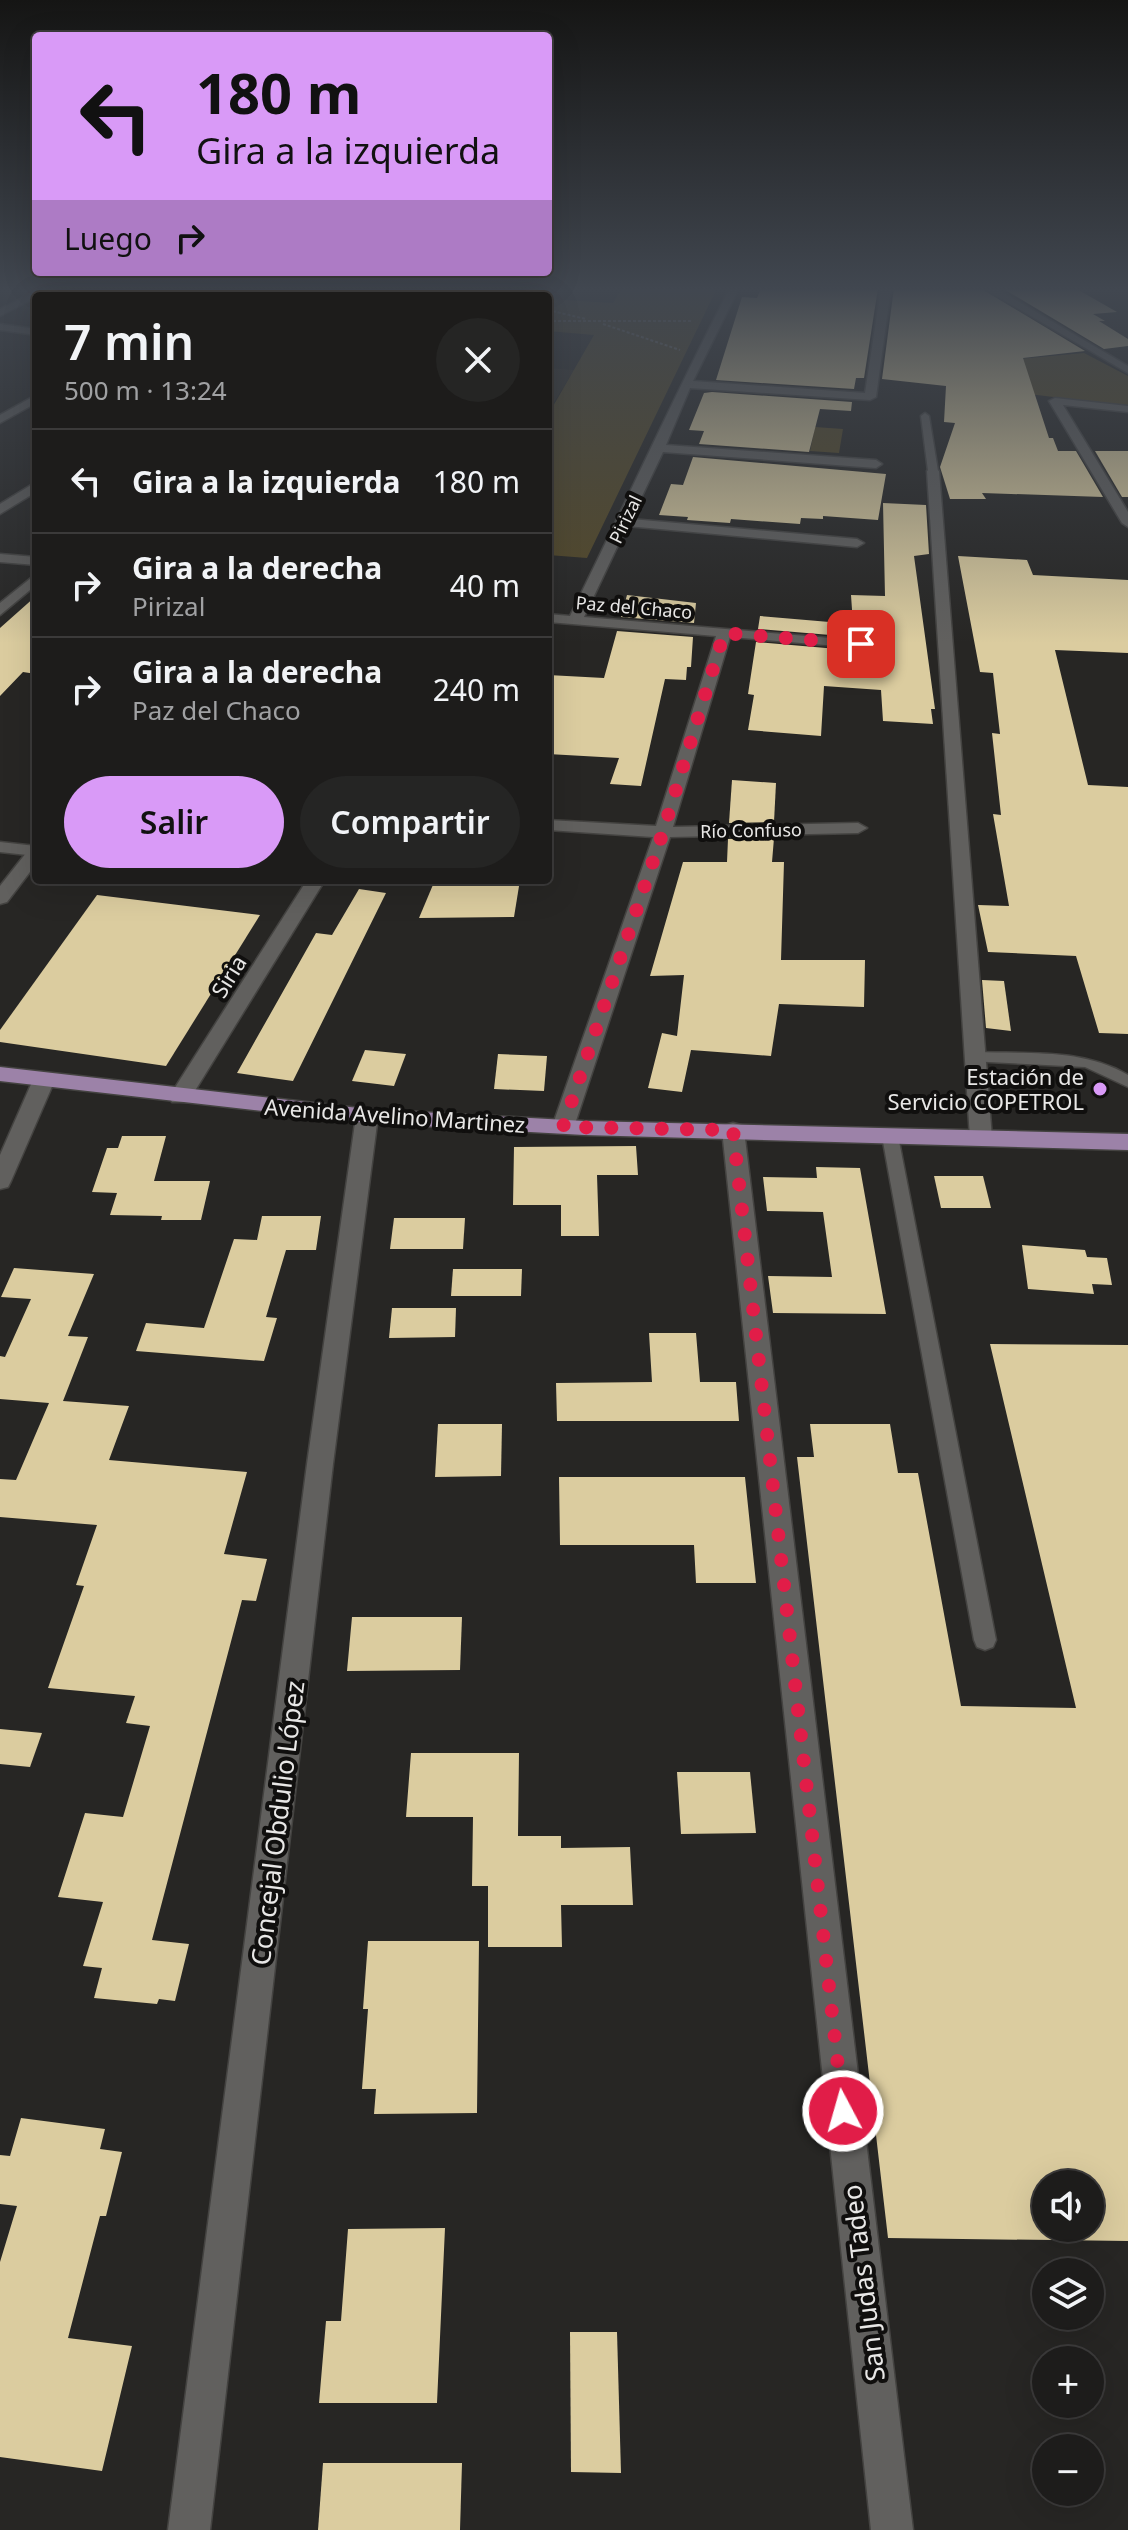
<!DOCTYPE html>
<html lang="es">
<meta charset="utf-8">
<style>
body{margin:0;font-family:"Noto Sans",sans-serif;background:#252524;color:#f1f3f6;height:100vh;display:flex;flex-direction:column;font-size:30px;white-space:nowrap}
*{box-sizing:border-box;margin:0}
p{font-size:26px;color:#a0a1a3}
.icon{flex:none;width:44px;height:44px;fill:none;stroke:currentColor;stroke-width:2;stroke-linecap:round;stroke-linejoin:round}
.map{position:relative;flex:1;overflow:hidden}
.drawer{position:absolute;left:32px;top:292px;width:520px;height:592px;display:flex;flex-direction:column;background:#1d1c1b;border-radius:8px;box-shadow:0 8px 32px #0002,0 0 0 2px #3b3a3a}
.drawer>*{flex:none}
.banner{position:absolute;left:32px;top:32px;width:520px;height:244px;border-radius:8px;box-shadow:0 8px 32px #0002,0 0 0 2px #3b3a3a;background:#d99af7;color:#111;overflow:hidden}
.tools{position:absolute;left:1032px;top:2170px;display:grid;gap:16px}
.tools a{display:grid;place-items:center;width:72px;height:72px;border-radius:50%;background:#1d1c1b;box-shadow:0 8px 32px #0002,0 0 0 2px #3b3a3a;font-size:40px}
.pin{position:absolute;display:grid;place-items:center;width:68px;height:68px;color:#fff;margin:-34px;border-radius:16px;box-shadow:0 4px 12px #0006}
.me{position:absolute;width:88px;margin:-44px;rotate:354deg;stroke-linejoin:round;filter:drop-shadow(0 0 6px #0008)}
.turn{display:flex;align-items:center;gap:28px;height:168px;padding:0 32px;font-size:36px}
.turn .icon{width:104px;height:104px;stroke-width:2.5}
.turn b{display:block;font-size:56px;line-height:68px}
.then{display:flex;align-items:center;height:76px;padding:0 32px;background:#0003;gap:16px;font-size:30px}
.round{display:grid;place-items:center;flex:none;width:84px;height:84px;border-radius:42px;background:#252524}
.overview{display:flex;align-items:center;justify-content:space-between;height:136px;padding:0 32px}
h1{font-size:48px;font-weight:600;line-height:60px}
.cta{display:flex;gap:16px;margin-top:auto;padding:16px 32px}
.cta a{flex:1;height:92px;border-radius:48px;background:#d99af7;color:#111;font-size:32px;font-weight:600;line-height:92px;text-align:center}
.cta a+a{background:#252524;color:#f1f3f6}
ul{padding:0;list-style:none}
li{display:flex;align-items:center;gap:24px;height:104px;padding:0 32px;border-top:2px solid #3b3a3a}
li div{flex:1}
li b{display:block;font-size:30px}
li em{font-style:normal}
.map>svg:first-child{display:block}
.built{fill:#322f28}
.green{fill:#554926}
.building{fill:#dbcc9f;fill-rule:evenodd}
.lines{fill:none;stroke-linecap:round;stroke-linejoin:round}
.lane-casing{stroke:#444341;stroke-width:3}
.street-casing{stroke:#444341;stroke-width:3}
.secondary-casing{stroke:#444341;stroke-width:3}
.primary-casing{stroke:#444341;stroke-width:3}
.path{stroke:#7e7d7c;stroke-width:2;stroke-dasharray:3 2;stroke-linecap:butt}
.lane{fill:#61605e;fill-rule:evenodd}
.street{fill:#61605e;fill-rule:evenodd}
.secondary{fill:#61605e;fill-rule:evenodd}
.primary{fill:#9c82a8;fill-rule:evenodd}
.route{stroke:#e11d48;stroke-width:14;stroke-dasharray:0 25.2}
.poi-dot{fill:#d99af7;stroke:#100f0e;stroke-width:3}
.labels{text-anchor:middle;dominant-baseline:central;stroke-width:8;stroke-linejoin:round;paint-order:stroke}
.far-street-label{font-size:18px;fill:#e8e7e6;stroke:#100f0e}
.street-label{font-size:22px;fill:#e8e7e6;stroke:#100f0e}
.poi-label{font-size:22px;fill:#e8e7e6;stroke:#100f0e;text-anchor:end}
.near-street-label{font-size:26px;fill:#e8e7e6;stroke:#100f0e}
</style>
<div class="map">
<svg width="1128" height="2530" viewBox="0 0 1128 2530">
<rect width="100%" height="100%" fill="#272624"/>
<polygon class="built" points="548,368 574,370 548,412"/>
<g class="green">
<polygon points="622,288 717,288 587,558 548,555 548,415 594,335 548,331 548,299 613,303"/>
<polygon points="1084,353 1128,376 1128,406 1037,395 981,393 976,363"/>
<polygon points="815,427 843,429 839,453 810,451"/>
</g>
<g class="building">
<polygon points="761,288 878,288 864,378 856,378 854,389 716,380 742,297 757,298"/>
<polygon points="894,288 980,288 1085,351 1023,358 1049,438 1053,438 1058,451 1076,451 1103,497 982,493 986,499 950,499 940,467 955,423 944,422 946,386 882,379"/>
<polygon points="1002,288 1075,288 1117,312 1093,314 1105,321 1099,321 1128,339 1128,346 1104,349"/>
<polygon points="704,393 712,392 852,402 851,411 820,409 809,452 699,444 704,431 689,430"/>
<polygon points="1095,451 1128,451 1128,497 1122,497"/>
<polygon points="693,457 886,474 878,520 823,516 823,519 801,518 800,524 731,519 730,523 687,520 688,517 659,515 671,484 683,485"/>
<polygon points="883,503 926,505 929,554 914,556 935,709 931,709 933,724 883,721 881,690 824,686 821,736 748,730 754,695 748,694 756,642 861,651 871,645 866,638 758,629 760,616 853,624 851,595 885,596"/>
<polygon points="958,556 1027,560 1033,575 1128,580 1128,653 1055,650 1088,785 1128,787 1128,1034 1099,1033 1076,956 988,952 978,905 1009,906 993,814 1001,815 992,733 1000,734 993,673 980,672"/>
<polygon points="627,595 696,603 694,623 621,617"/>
<polygon points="36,596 36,674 23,672 0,696 0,628"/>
<polygon points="617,631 693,637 691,667 687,667 686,680 665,679 641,786 610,784 619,758 548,754 548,675 604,678"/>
<polygon points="732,780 776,783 774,822 729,823"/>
<polygon points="774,838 772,862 784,862 781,960 865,960 864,1007 779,1004 771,1056 691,1050 682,1092 648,1088 662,1033 677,1036 684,975 650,976 683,862 727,862 728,839"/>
<polygon points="435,880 520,880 514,917 419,918"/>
<polygon points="359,889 386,893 293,1081 237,1073 316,933 332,935"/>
<polygon points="97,895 260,915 166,1066 0,1042 0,1030"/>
<polygon points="982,980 1004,981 1011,1031 986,1028"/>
<polygon points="365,1050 406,1054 394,1086 352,1081"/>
<polygon points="498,1054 547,1056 544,1091 494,1089"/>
<polygon points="122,1136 166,1136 154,1181 210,1181 201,1220 161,1220 162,1216 110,1215 117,1193 92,1192 107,1148 118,1148"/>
<polygon points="636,1146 638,1175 597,1175 599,1236 561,1236 561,1205 513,1205 514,1147"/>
<polygon points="816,1167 860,1168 886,1314 773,1313 768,1276 832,1277 823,1212 767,1211 763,1177 817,1178"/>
<polygon points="934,1176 983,1176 991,1208 941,1208"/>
<polygon points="262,1216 321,1216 316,1250 286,1250 266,1317 277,1318 264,1361 136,1351 146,1323 204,1328 234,1239 257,1240"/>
<polygon points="394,1218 465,1218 463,1249 390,1249"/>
<polygon points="1022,1245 1085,1250 1087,1257 1107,1258 1112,1285 1092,1284 1094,1294 1028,1289"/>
<polygon points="14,1268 94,1274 68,1336 88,1337 63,1401 129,1406 109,1460 247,1472 224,1554 267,1559 256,1601 242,1600 152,1940 189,1944 175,2001 159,1999 157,2004 94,1998 102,1968 83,1966 103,1902 58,1897 85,1813 123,1817 150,1726 126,1723 135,1696 48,1688 84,1586 76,1585 97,1525 0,1517 0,1479 16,1480 49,1403 0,1399 0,1356 5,1357 31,1299 1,1297"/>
<polygon points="453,1269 522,1269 521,1296 451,1296"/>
<polygon points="392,1308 456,1308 455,1337 389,1338"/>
<polygon points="649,1333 696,1333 700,1382 736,1382 739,1421 557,1421 556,1383 652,1382"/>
<path d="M 990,1344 L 1128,1345 L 1128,2241 L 888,2238 L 797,1457 L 814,1457 L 810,1424 L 890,1424 L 898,1473 L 918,1473 L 961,1706 L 1076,1708 ZM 1046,2184 L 1090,2184 L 1090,2228 L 1046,2228 Z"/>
<polygon points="438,1424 502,1424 501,1476 435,1477"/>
<polygon points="559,1477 745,1477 756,1583 696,1583 694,1545 560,1545"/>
<polygon points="352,1617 462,1617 460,1670 347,1671"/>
<polygon points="0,1729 42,1733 30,1767 0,1764"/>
<polygon points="411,1753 519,1753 518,1836 561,1836 561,1848 630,1847 633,1905 561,1905 562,1947 488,1947 488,1886 472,1886 473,1817 406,1817"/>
<polygon points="677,1772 750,1772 756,1833 681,1834"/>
<polygon points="368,1941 479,1941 477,2113 374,2114 376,2089 362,2089 368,2009 363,2009"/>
<polygon points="21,2118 105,2129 100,2149 122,2152 106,2216 100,2216 68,2338 132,2346 102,2471 0,2457 0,2262 17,2206 0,2204 0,2155 10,2156"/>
<polygon points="445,2228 437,2403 319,2403 326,2321 341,2321 348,2229"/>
<polygon points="570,2332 617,2332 621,2473 571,2472"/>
<polygon points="323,2463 462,2463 460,2530 318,2530"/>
</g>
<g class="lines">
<g class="lane-casing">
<g id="lane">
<polygon points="925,413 929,416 938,471 933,474 928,471 921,416"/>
<path d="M 975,1052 C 1026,1054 1083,1048 1128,1075 L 1128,1087 L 1085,1067 L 969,1061 L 967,1057 L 969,1053 Z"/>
<polygon points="890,1130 898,1136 996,1640 993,1647 985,1650 977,1647 974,1640 882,1136"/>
</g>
</g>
<g class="street-casing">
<g id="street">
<polygon points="216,288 227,288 217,296 205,296"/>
<path d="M 730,288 L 739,288 L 693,381 L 865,393 L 881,288 L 891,288 L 876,397 L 870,400 L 690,388 L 666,445 L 876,460 L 882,464 L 876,468 L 663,452 L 631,519 L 857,539 L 864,543 L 857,547 L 627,526 L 584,617 L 866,641 L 868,644 L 861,648 L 730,637 L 673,827 L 858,823 L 867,828 L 858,833 L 670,837 L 574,1127 L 571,1132 L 555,1132 L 552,1127 L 653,837 L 548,830 L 548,820 L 656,826 L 716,636 L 548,622 L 548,614 L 570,616 C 624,507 674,396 730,288 Z"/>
<polygon points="983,288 995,288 1128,366 1128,373"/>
<polygon points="0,324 36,329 36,335 0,330"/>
<polygon points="36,395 36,403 0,423 0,415"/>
<polygon points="1055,398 1128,406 1128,412 1063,405 1128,512 1128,527 1122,523 1049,401"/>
<polygon points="933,467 939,471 992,1138 989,1143 973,1143 970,1138 927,471"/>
<polygon points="36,482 36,492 0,514 0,504"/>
<polygon points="0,554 36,557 36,565 0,562"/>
<polygon points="36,574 36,585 0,615 0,603"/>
<polygon points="0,842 36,846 36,856 0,852"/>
<polygon points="307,880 325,880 188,1102 172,1102 169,1097"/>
<polygon points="43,1075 51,1077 54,1082 11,1181 8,1187 0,1189 0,1155 32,1082 35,1077"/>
<polygon points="733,1123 741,1125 744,1130 913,2530 871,2530 722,1130 725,1125"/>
</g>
</g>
<g class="secondary-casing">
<g id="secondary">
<polygon points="42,288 54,288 0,316 0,309"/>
<polygon points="490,288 499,288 494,296 484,296"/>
<polygon points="36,847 36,864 7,902 0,904 0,886 30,848"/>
<polygon points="367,1109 375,1111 378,1116 333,1464 210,2530 168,2530 307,1464 356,1116 359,1111"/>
</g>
</g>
<g class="primary-casing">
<polygon id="primary" points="0,1067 367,1109 584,1121 1128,1134 1128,1150 584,1135 367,1123 0,1081"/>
</g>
<g class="path">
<polyline points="548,310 586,319"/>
<polyline points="548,321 692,321"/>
<polyline points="603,324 680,350"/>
</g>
<use href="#lane" class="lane"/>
<use href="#street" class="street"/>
<use href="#secondary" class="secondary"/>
<use href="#primary" class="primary"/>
</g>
<linearGradient id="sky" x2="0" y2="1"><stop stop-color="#151514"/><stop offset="0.45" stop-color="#414750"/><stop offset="1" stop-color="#414750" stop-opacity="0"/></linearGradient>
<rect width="1128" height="643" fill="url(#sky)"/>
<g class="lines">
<polyline class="route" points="843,2111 733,1130 563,1127 663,832 724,633 861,644"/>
</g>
<circle class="poi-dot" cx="1100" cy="1089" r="8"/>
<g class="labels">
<g class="far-street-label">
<text transform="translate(625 519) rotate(-64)">Pirizal</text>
<text transform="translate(634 607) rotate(5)">Paz del Chaco</text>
<text transform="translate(751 830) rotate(-1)">Río Confuso</text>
</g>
<g class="street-label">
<text transform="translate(228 976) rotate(-58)">Siria</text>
<text transform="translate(395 1115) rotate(4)">Avenida Avelino Martinez</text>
</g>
<g class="poi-label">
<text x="1084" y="1076">Estación de<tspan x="1084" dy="25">Servicio COPETROL</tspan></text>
</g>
<g class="near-street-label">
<text transform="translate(277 1823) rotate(-83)">Concejal Obdulio López</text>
<text transform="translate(863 2283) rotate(-97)">San Judas Tadeo</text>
</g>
</g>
</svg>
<div class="tools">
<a><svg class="icon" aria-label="sound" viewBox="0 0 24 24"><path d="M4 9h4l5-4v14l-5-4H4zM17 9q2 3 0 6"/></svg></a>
<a><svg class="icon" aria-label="layers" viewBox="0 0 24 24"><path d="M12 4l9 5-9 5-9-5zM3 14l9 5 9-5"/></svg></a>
<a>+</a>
<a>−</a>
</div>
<div class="pin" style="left:861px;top:644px;background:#d93025"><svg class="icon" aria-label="arrive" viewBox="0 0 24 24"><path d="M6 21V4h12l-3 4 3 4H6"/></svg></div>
<svg class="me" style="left:843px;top:2111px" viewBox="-20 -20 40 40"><circle r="17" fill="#e11d48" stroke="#fff" stroke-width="3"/><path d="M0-11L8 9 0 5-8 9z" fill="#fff"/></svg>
<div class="banner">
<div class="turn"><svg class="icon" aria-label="left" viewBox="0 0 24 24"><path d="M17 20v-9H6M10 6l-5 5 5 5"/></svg><div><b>180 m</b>Gira a la izquierda</div></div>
<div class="then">Luego<svg class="icon" aria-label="right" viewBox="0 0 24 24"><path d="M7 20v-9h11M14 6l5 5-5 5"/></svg></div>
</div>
<section class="drawer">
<div class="overview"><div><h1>7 min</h1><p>500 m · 13:24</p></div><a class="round"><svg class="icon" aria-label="close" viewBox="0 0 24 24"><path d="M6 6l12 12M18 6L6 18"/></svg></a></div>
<ul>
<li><svg class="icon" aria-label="left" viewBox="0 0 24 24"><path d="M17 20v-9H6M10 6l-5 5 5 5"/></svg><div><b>Gira a la izquierda</b></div><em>180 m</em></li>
<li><svg class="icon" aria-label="right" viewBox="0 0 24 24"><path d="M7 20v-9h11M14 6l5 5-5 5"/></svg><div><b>Gira a la derecha</b><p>Pirizal</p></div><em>40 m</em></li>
<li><svg class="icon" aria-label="right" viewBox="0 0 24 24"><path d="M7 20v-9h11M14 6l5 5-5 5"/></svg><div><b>Gira a la derecha</b><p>Paz del Chaco</p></div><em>240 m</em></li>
</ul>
<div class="cta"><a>Salir</a><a>Compartir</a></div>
</section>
</div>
